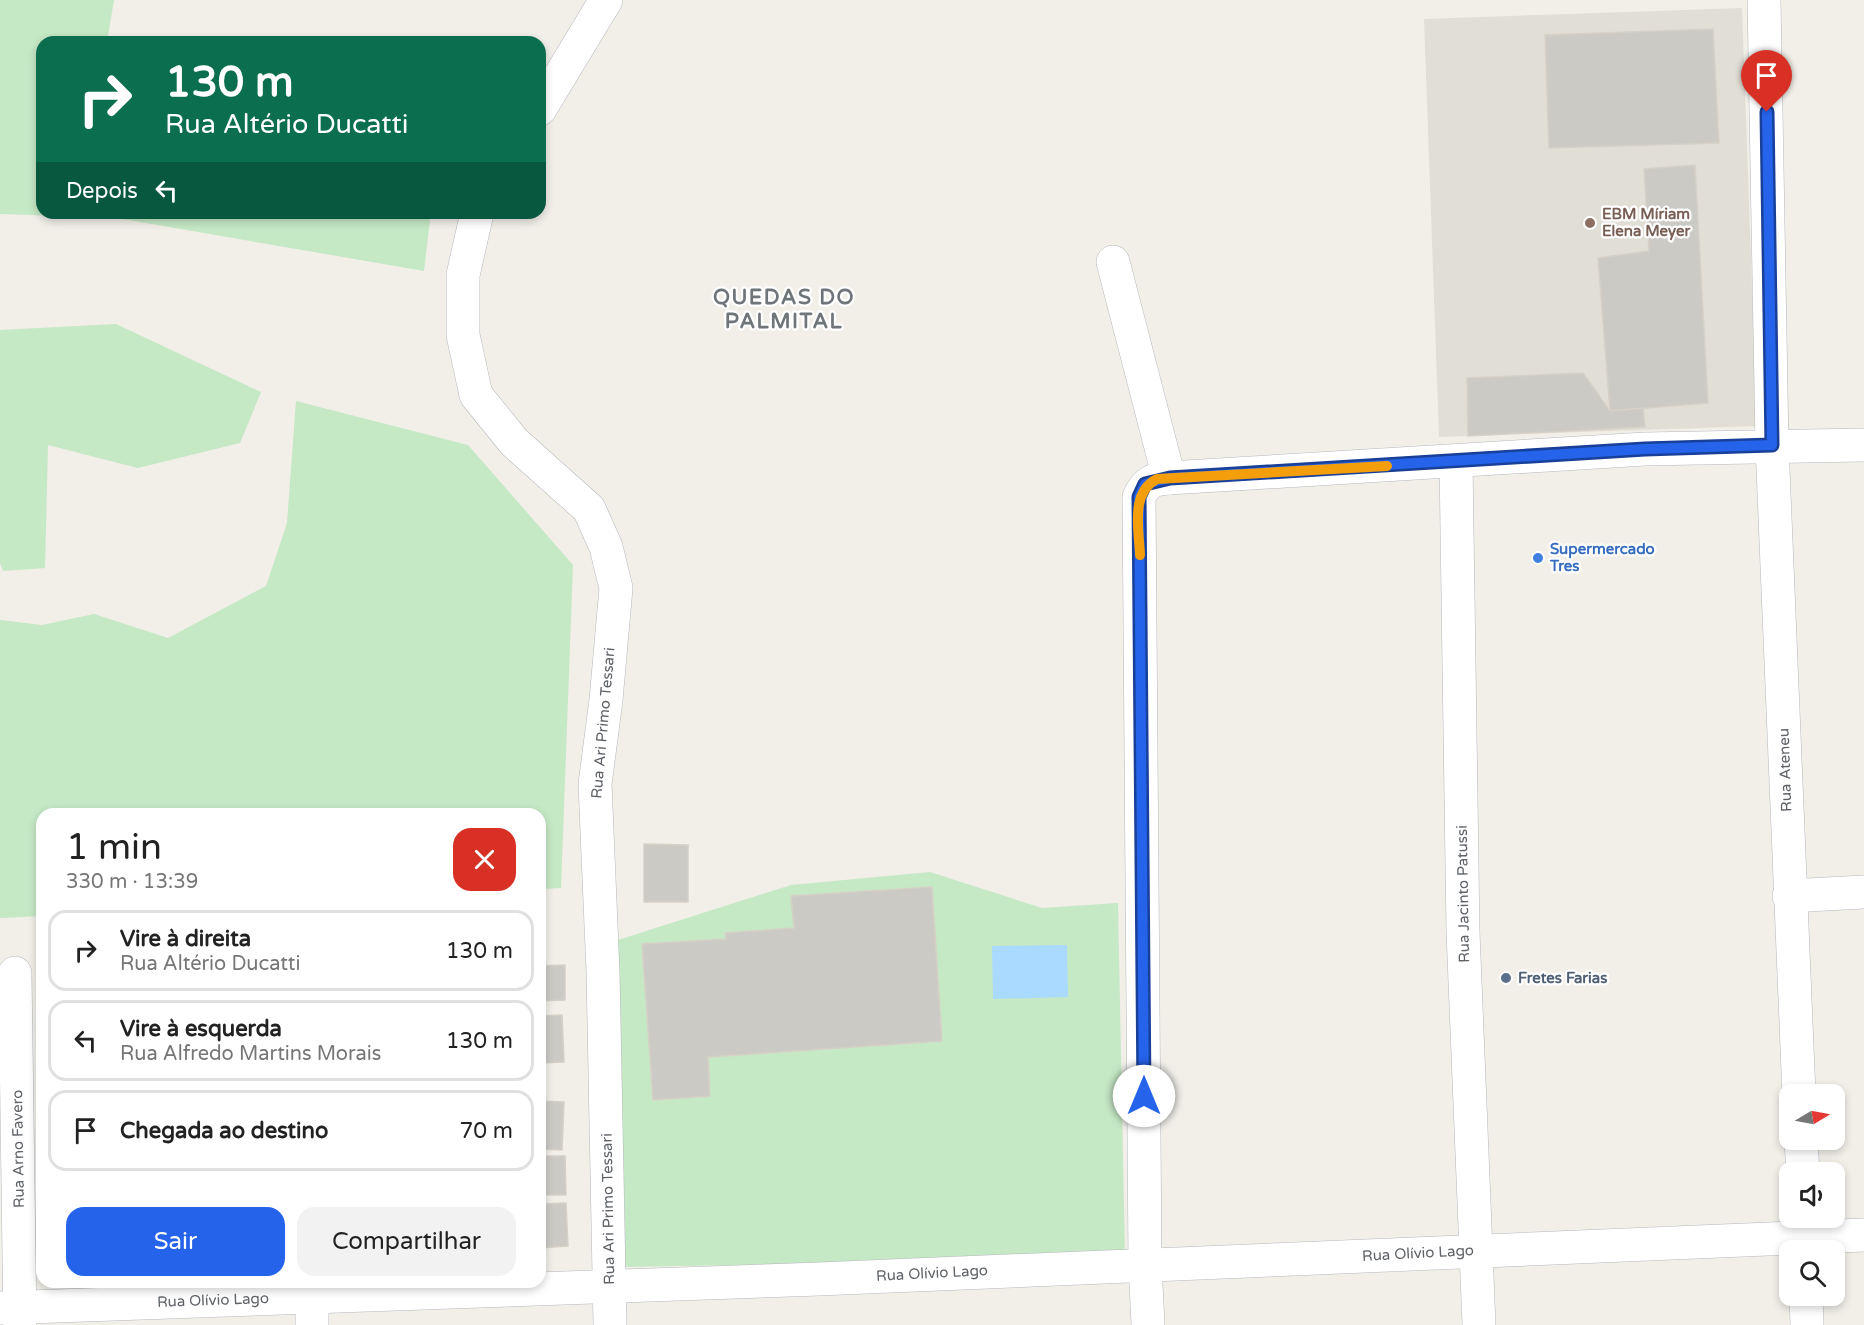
<!DOCTYPE html>
<html lang="pt">
<meta charset="utf-8">
<style>
body{margin:0;font-family:"Varela Round",sans-serif;background:#f2f2f2;color:#222;height:100vh;display:flex;flex-direction:column;font-size:22px;white-space:nowrap}
*{box-sizing:border-box;margin:0}
p{font-size:20px;color:#767676}
.icon{flex:none;width:33px;height:33px;fill:none;stroke:currentColor;stroke-width:2;stroke-linecap:round;stroke-linejoin:round}
.map{position:relative;flex:1;overflow:hidden}
.side{position:absolute;left:36px;top:808px;width:510px;height:480px;display:flex;flex-direction:column;background:#fff;border-radius:18px;box-shadow:0 3px 9px #0003}
.side>*{flex:none}
.banner{position:absolute;left:36px;top:36px;width:510px;height:183px;border-radius:18px;box-shadow:0 3px 9px #0003;background:#0b6e4f;color:#fff;overflow:hidden}
.needle{width:39px;rotate:80deg}
.tools{position:absolute;left:1779px;top:1084px;display:grid;gap:12px}
.tools a{display:grid;place-items:center;width:66px;height:66px;border-radius:12px;background:#fff;box-shadow:0 3px 9px #0003;font-size:30px}
.pin{position:absolute;display:grid;place-items:center;width:51px;height:51px;color:#fff;margin:-62px -26px;border-radius:50% 50% 50% 0;rotate:-45deg;box-shadow:0 0 6px #0007}
.pin .icon{rotate:45deg}
.me{position:absolute;width:66px;margin:-33px;rotate:0deg;stroke-linejoin:round;filter:drop-shadow(0 0 4px #0008)}
.turn{display:flex;align-items:center;gap:21px;height:126px;padding:0 30px;font-size:27px}
.turn .icon{width:78px;height:78px;stroke-width:2.5}
.turn b{display:block;font-size:42px;line-height:51px}
.then{display:flex;align-items:center;height:57px;padding:0 30px;background:#0003;gap:12px;font-size:22px}
.round{display:grid;place-items:center;flex:none;width:63px;height:63px;border-radius:18px;background:#f2f2f2}
.summary{display:flex;align-items:center;justify-content:space-between;height:102px;padding:0 30px}
h1{font-size:36px;font-weight:600;line-height:45px}
.action{display:flex;gap:12px;margin-top:auto;padding:12px 30px}
.action a{flex:1;height:69px;border-radius:18px;background:#2563eb;color:#fff;font-size:24px;font-weight:600;line-height:69px;text-align:center}
.action a+a{background:#f2f2f2;color:#222}
ul{padding:0;list-style:none}
li{display:flex;align-items:center;gap:18px;height:81px;margin:0 12px 9px;padding:0 18px;border:3px solid #e0e0e0;border-radius:18px}
li div{flex:1}
li b{display:block;font-size:22px}
li em{font-style:normal}
.map>svg:first-child{display:block}
.education{fill:#e1ded6}
.green{fill:#c5e8c5}
.water{fill:#aadaff}
.building{fill:#cccac5;stroke:#d6d1c6;stroke-width:1.5}
.lines{fill:none;stroke-linecap:round;stroke-linejoin:round}
.minor-casing{stroke:#b5b8bc;stroke-width:34}
.minor{stroke:#fff;stroke-width:33}
.route-casing{stroke:#184099;stroke-width:15}
.route{stroke:#2563eb;stroke-width:10}
.slow{stroke:#f59e0b;stroke-width:10}
.education-dot{fill:#8d6e63;stroke:#fff;stroke-width:2}
.shop-dot{fill:#3f7fe0;stroke:#fff;stroke-width:2}
.service-dot{fill:#5c6f8a;stroke:#fff;stroke-width:2}
.labels{text-anchor:middle;dominant-baseline:central;stroke-width:4.5;stroke-linejoin:round;paint-order:stroke}
.education-label{font-size:15px;font-weight:bold;fill:#785e54;stroke:#fff;text-anchor:start}
.shop-label{font-size:15px;font-weight:bold;fill:#366cbe;stroke:#fff;text-anchor:start}
.street-label{font-size:15px;fill:#5f6368;stroke:#fff}
.service-label{font-size:15px;font-weight:bold;fill:#4e5e75;stroke:#fff;text-anchor:start}
.district-label{font-size:21px;font-weight:bold;letter-spacing:1.5px;fill:#70757a;stroke:#fff}
</style>
<div class="map">
<svg width="1864" height="1325" viewBox="0 0 1864 1325">
<rect width="100%" height="100%" fill="#f1efe8"/>
<polygon class="education" points="1742,8 1757,426 1439,437 1424,19"/>
<g class="green">
<polygon points="0,0 114,0 107,42 42,42 42,213 420,213 430,220 424,271 117,218 0,214"/>
<polygon points="116,324 261,392 240,443 138,468 48,445 45,568 3,571 0,563 0,330"/>
<polygon points="296,401 468,445 573,565 561,888 540,889 540,814 42,814 42,916 0,918 0,620 42,625 94,614 168,638 266,586 287,523"/>
<polygon points="930,872 1042,908 1118,903 1125,1258 624,1267 618,940 791,885"/>
</g>
<polygon class="water" points="1067,945 1068,997 993,999 992,946"/>
<g class="building">
<polygon points="1713,29 1719,143 1549,148 1545,35"/>
<polygon points="1695,165 1708,403 1610,411 1598,258 1649,251 1644,169"/>
<polygon points="1583,373 1610,411 1643,408 1645,427 1468,436 1467,378"/>
<polygon points="644,844 688,845 688,902 644,902"/>
<polygon points="932,887 942,1041 708,1057 710,1096 653,1100 642,944 726,939 725,933 794,928 791,896"/>
<polygon points="565,965 565,1000 540,1001 540,966"/>
<polygon points="562,1015 564,1062 540,1063 540,1016"/>
<polygon points="540,1101 564,1102 562,1150 540,1149"/>
<polygon points="540,1156 565,1156 566,1195 540,1195"/>
<polygon points="566,1203 568,1246 540,1248 540,1204"/>
</g>
<g class="lines">
<g class="minor-casing">
<g id="minor">
<polyline points="1764,0 1772,445 1799,1095"/>
<polyline points="540,109 606,0"/>
<polyline points="477,213 463,275 463,335 476,395 514,442 589,509 606,547 616,588 606,700 595,784 603,972 610,1325"/>
<polyline points="1113,262 1169,478"/>
<polyline points="1456,462 1463,932 1479,1325"/>
<polyline points="1789,896 1864,892"/>
<polyline points="15,973 20,1325"/>
<polyline points="1801,1140 1803,1173"/>
<polyline points="312,1282 312,1325"/>
<polyline points="1806,1296 1807,1325"/>
<polyline points="0,1308 819,1279 1864,1235"/>
<path d="M 1148,1325 L 1145,1263 L 1139,497 C 1146,482 1153,479 1169,478 L 1645,449 L 1864,445"/>
</g>
</g>
<use href="#minor" class="minor"/>
</g>
<g class="lines">
<g class="route-casing">
<polyline id="route" points="1144,1096 1139,497 1145,484 1170,478 1645,449 1772,445 1767,112"/>
</g>
<use href="#route" class="route"/>
<path class="slow" d="M 1140,555 C 1139,530 1130,492 1157,479 L 1387,466"/>
</g>
<circle class="education-dot" cx="1590" cy="223" r="6"/>
<circle class="shop-dot" cx="1538" cy="558" r="6"/>
<circle class="service-dot" cx="1506" cy="978" r="6"/>
<g class="labels">
<g class="education-label">
<text x="1602" y="214">EBM Míriam<tspan x="1602" dy="17">Elena Meyer</tspan></text>
</g>
<g class="shop-label">
<text x="1550" y="549">Supermercado<tspan x="1550" dy="17">Tres</tspan></text>
</g>
<g class="street-label">
<text transform="translate(603 723) rotate(-85)">Rua Ari Primo Tessari</text>
<text transform="translate(1785 770) rotate(-92)">Rua Ateneu</text>
<text transform="translate(1463 894) rotate(-91)">Rua Jacinto Patussi</text>
<text transform="translate(18 1149) rotate(-91)">Rua Arno Favero</text>
<text transform="translate(608 1209) rotate(-91)">Rua Ari Primo Tessari</text>
<text transform="translate(1418 1253) rotate(-3)">Rua Olívio Lago</text>
<text transform="translate(932 1273) rotate(-3)">Rua Olívio Lago</text>
<text transform="translate(213 1300) rotate(-2)">Rua Olívio Lago</text>
</g>
<g class="service-label">
<text x="1518" y="978">Fretes Farias</text>
</g>
<g class="district-label">
<text x="784" y="297">QUEDAS DO<tspan x="784" dy="24">PALMITAL</tspan></text>
</g>
</g>
</svg>
<div class="tools">
<a><svg class="needle" viewBox="-14 -14 28 28"><path d="M0-13l5 13h-10z" fill="#e53935"/><path d="M0 13l5-13h-10z" fill="#767676"/></svg></a>
<a><svg class="icon" aria-label="sound" viewBox="0 0 24 24"><path d="M4 9h4l5-4v14l-5-4H4zM17 9q2 3 0 6"/></svg></a>
<a><svg class="icon" aria-label="search" viewBox="0 0 24 24"><circle cx="10" cy="10" r="6"/><path d="M15 15l6 6"/></svg></a>
</div>
<div class="pin" style="left:1767px;top:112px;background:#d93025"><svg class="icon" aria-label="arrive" viewBox="0 0 24 24"><path d="M6 21V4h12l-3 4 3 4H6"/></svg></div>
<svg class="me" style="left:1144px;top:1096px" viewBox="-20 -20 40 40"><circle r="19" fill="#fff"/><path d="M0-13L10 11 0 6-10 11z" fill="#2563eb"/></svg>
<div class="banner">
<div class="turn"><svg class="icon" aria-label="right" viewBox="0 0 24 24"><path d="M7 20v-9h11M14 6l5 5-5 5"/></svg><div><b>130 m</b>Rua Altério Ducatti</div></div>
<div class="then">Depois<svg class="icon" aria-label="left" viewBox="0 0 24 24"><path d="M17 20v-9H6M10 6l-5 5 5 5"/></svg></div>
</div>
<section class="side">
<div class="summary"><div><h1>1 min</h1><p>330 m · 13:39</p></div><a class="round" style="background:#d93025;color:#fff"><svg class="icon" aria-label="close" viewBox="0 0 24 24"><path d="M6 6l12 12M18 6L6 18"/></svg></a></div>
<ul>
<li><svg class="icon" aria-label="right" viewBox="0 0 24 24"><path d="M7 20v-9h11M14 6l5 5-5 5"/></svg><div><b>Vire à direita</b><p>Rua Altério Ducatti</p></div><em>130 m</em></li>
<li><svg class="icon" aria-label="left" viewBox="0 0 24 24"><path d="M17 20v-9H6M10 6l-5 5 5 5"/></svg><div><b>Vire à esquerda</b><p>Rua Alfredo Martins Morais</p></div><em>130 m</em></li>
<li><svg class="icon" aria-label="arrive" viewBox="0 0 24 24"><path d="M6 21V4h12l-3 4 3 4H6"/></svg><div><b>Chegada ao destino</b></div><em>70 m</em></li>
</ul>
<div class="action"><a>Sair</a><a>Compartilhar</a></div>
</section>
</div>
